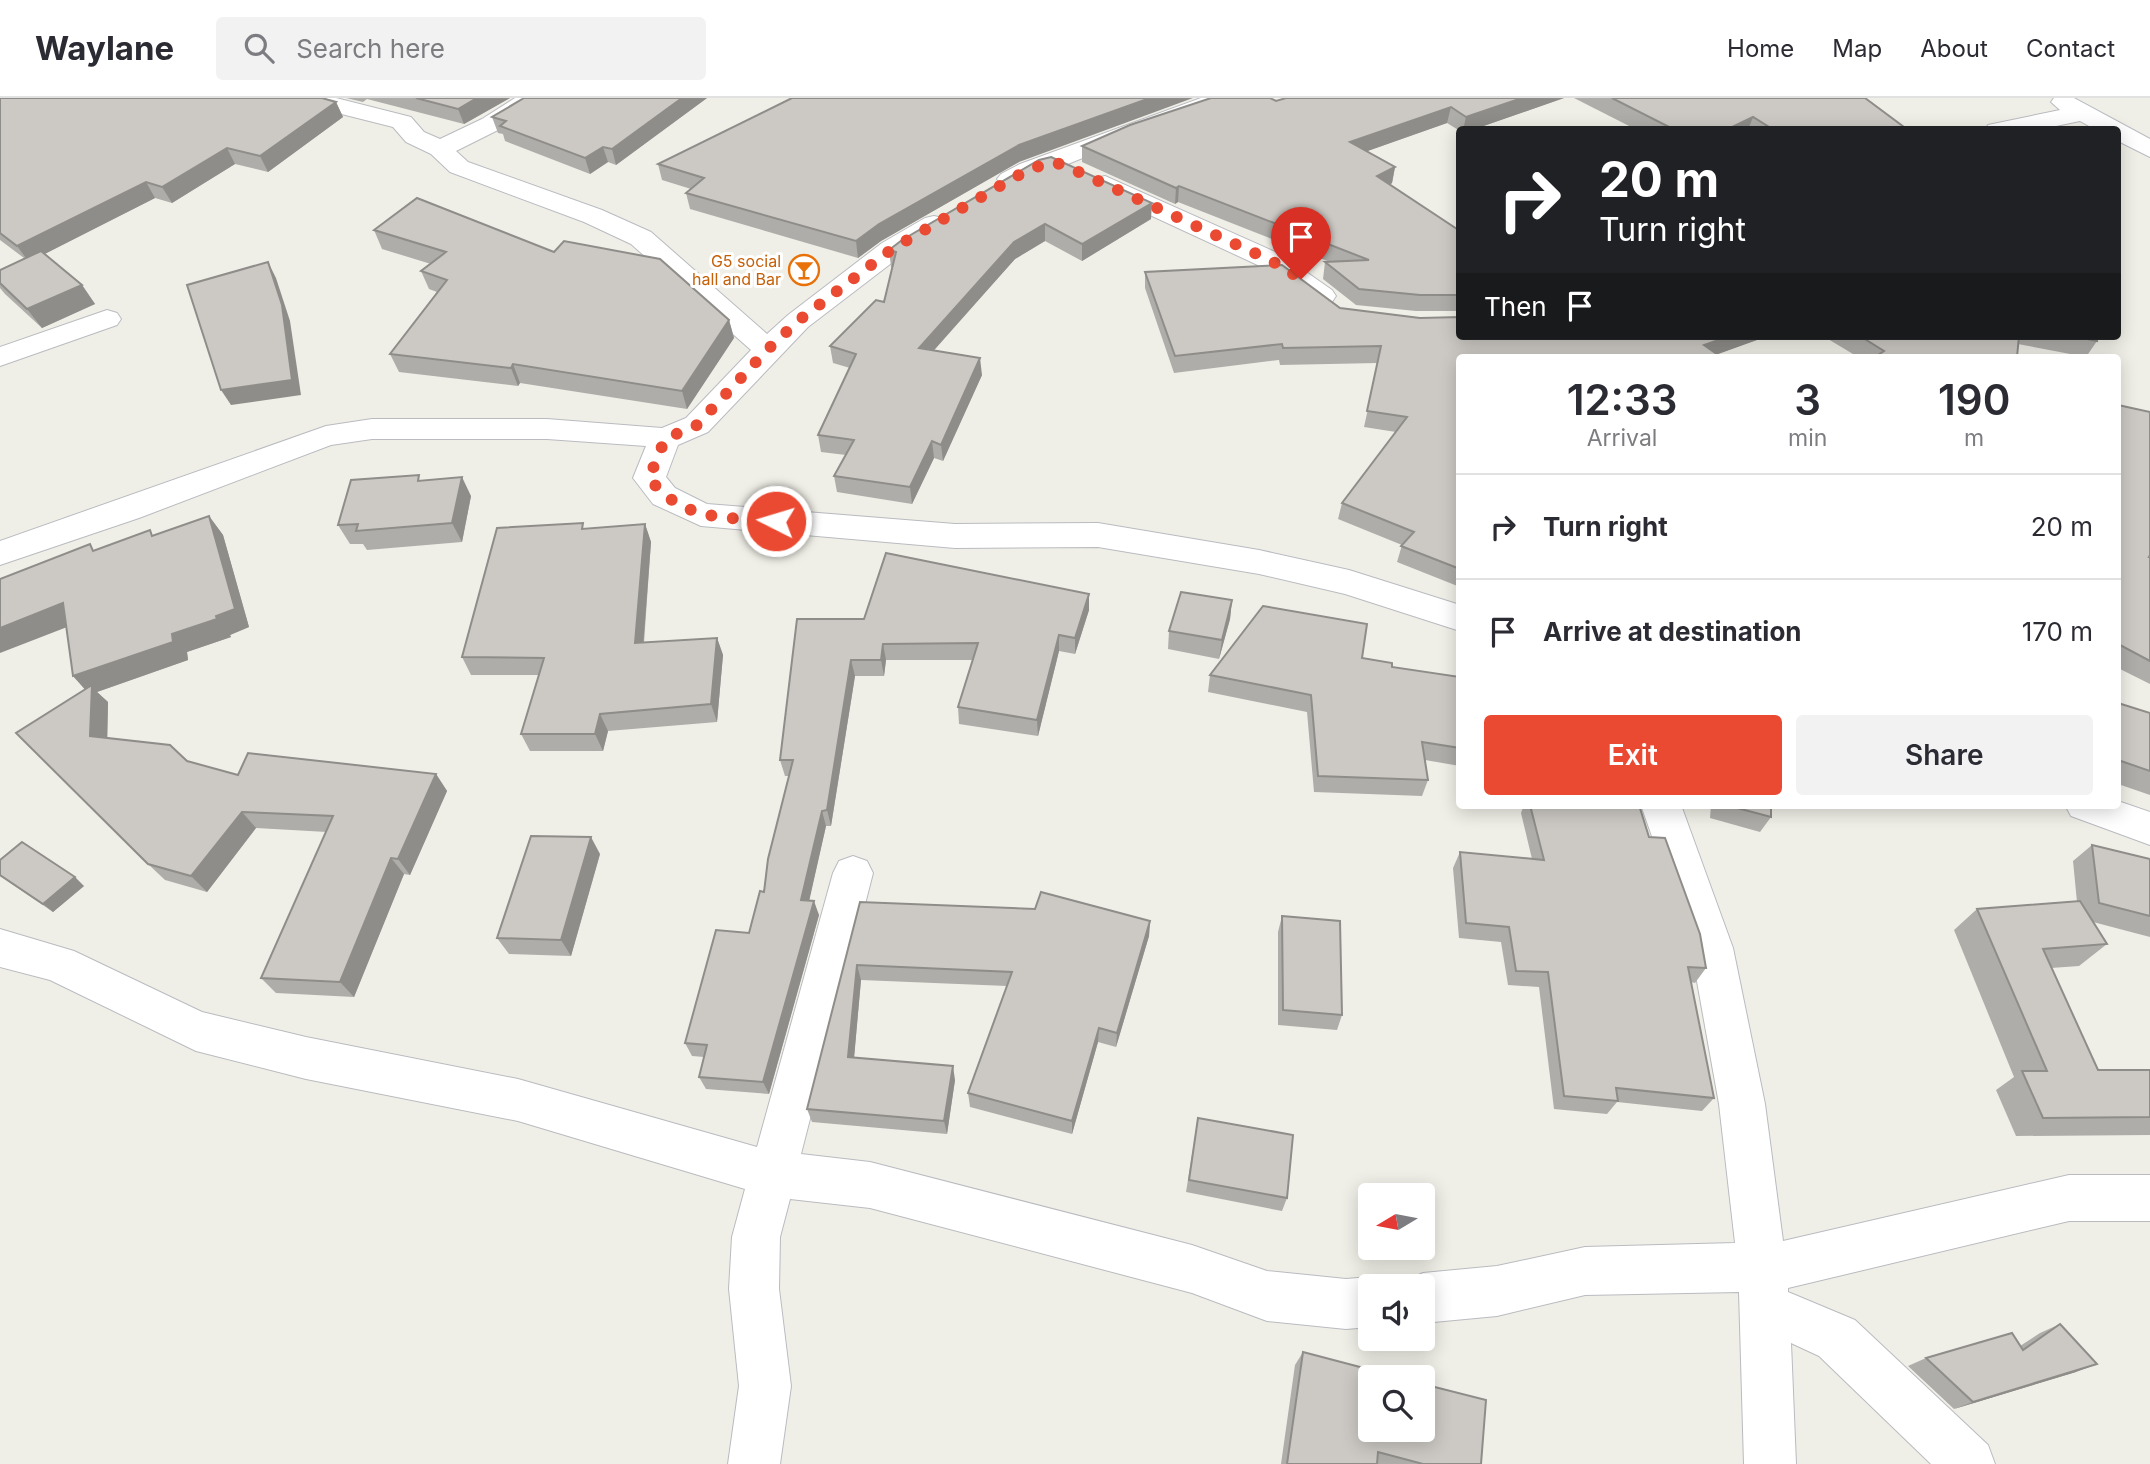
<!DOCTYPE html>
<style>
body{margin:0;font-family:Inter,sans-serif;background:#f2f2f3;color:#2b2b33;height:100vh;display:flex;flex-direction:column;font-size:26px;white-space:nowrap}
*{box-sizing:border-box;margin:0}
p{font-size:23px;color:#7c7c81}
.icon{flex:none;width:38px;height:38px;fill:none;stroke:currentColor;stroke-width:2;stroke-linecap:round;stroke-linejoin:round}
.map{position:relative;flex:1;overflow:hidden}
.drawer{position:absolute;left:1456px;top:256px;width:665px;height:455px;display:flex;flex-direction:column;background:#fff;border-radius:7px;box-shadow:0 4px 18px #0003}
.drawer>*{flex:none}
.top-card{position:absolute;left:1456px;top:28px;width:665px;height:214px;border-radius:7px;box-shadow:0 4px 18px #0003;background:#202124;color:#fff;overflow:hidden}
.needle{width:46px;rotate:260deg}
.buttons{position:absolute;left:1358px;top:1085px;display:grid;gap:14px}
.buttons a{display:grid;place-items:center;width:77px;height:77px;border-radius:7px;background:#fff;box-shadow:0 4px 18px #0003;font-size:35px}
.pin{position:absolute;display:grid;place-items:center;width:60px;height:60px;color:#fff;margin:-72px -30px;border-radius:50% 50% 50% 0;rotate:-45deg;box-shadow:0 0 7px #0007}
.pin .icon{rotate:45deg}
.me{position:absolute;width:77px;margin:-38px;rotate:275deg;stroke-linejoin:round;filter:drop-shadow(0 0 5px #0008)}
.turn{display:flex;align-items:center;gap:24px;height:147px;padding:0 28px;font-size:32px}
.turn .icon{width:91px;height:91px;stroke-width:2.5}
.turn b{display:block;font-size:49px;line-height:60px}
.then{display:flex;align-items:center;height:66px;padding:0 28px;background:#0003;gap:14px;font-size:26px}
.eta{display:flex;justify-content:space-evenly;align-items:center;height:119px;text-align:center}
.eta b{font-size:42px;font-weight:600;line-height:49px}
.action{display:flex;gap:14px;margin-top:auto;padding:14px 28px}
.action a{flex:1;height:80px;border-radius:7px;background:#eb4a32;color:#fff;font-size:28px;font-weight:600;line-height:80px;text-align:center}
.action a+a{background:#f2f2f3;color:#2b2b33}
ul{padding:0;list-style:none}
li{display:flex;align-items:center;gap:21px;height:105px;padding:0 28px;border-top:2px solid #e1e1e2}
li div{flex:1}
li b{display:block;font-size:26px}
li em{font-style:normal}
header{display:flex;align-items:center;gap:42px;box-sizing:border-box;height:98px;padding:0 35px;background:#fff;border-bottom:2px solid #e1e1e2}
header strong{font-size:33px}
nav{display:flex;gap:38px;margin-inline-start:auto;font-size:24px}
.search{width:490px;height:63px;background:#f2f2f3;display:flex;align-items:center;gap:18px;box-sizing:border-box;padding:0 24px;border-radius:7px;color:#7c7c81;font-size:26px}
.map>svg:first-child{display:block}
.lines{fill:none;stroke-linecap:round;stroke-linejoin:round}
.minor-casing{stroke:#b9bbc0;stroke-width:2}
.minor{fill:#fff;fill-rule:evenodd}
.wall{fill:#afada9}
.shaded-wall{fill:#8f8d89}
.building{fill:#ccc9c4;stroke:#8f8d89;stroke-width:2}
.route{stroke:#eb4a32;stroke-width:12;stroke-dasharray:0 21.6}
.labels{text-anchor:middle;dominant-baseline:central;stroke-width:6;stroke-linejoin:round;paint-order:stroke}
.far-food-label{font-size:16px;fill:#c56008;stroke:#fff;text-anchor:end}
</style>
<header>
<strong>Waylane</strong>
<div class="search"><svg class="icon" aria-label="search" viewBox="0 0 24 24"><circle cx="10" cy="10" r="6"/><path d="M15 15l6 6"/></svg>Search here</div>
<nav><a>Home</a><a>Map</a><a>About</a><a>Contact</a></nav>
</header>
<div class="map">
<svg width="2150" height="1366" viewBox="0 0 2150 1366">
<rect width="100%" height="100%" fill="#f0efe7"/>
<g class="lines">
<g class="minor-casing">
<g id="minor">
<polygon points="295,0 336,0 411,19 424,34 440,41 482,21 515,0 544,0 541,5 500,31 456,53 468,64 602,112 651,134 767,236 788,217 882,145 925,120 934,118 943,120 947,126 943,132 902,157 808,229 708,334 678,347 666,379 675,390 707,406 955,426 1098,425 1259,452 1349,472 1460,507 1460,533 1345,496 1259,476 1098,449 955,450 701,428 653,406 633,380 646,348 547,341 372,341 331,347 139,420 0,467 0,443 326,328 372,321 547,321 662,330 686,320 751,252 631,146 584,124 450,74 431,56 406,44 393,29 298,5"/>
<polygon points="1201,0 1237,0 1234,5 1129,41 1019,86 1010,89 1001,86 997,81 1001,76 1020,66"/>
<polygon points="2054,0 2074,0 2150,41 2150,59 2118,43 2118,32 2096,32 2080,23 2037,32 1985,32 1988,27 2060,12 2051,4"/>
<polygon points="1105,78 1282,157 1332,192 1336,198 1332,204 1322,206 1312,204 1262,169 1096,92 1092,86 1096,80"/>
<polygon points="107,212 117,215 121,221 117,227 0,268 0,249"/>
<polygon points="2118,703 2150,714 2150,747 2071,718 2065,707 2118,707"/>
<polygon points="1641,707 1681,707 1733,850 1765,1006 1783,1143 2069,1077 2150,1077 2150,1123 2069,1123 1788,1190 1788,1194 1855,1222 1988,1347 1995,1366 1931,1366 1819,1258 1791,1245 1796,1366 1744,1366 1739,1194 1585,1197 1497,1218 1423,1225 1423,1188 1403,1188 1406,1183 1423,1175 1497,1168 1585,1149 1735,1145 1719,1006 1691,850"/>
<polygon points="853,758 867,763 873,775 801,1056 870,1064 1192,1147 1267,1173 1346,1181 1370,1179 1388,1188 1370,1188 1370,1229 1346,1231 1267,1223 1192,1195 870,1110 790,1101 780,1139 779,1191 791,1288 780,1366 728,1366 739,1288 729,1191 732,1139 745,1091 518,1023 306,981 196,953 50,882 0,869 0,831 74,853 202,914 306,939 518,981 757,1049 833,775 839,763"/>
</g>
</g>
<use href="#minor" class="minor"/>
</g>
<g class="wall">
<polygon points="0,0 336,4 343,19 268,74 235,66 172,105 155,100 44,156 82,187 95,206 42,230 5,196 0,190 0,172 24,160 0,142"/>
<polygon points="346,0 510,0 464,26 367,1 363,4"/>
<polygon points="524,0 707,0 616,67 608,64 590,76 505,43 503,36 498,35 492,19"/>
<polygon points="1286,0 1564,0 1472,32 1460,32 1460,33 1447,25 1367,53 1395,69 1392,85 1390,87 1460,133 1460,213 1416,213 1356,207 1323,181 1325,164 1330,164 1178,104 1175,106 1082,64 1082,48 1276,3"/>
<polygon points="1574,0 1865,0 1908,32 1637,32"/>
<polygon points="1039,62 1151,121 1082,163 1045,143 1015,161 933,252 982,277 943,363 934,360 912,406 837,394 834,378 846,357 821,354 818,337 850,270 833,265 830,248 884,204 892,169 891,169 889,152"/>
<polygon points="1019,64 881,143 858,160 690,111 686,95 691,91 662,82 658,66"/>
<polygon points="374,132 729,222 734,240 687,311 520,285 518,288 399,274 390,256 437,194 429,191 421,173 431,166 382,151"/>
<polygon points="1145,174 1340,210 1420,220 1460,238 1768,238 1717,256 1460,259 1460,489 1397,464 1402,447 1338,421 1342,405 1396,334 1364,329 1378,265 1280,267 1279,262 1174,275 1145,190"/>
<polygon points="1823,238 2097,238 2097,243 2086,259 2018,246 2017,259 1858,259"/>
<polygon points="2118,307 2149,459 2150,459 2150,586 2118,570"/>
<polygon points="422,382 471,398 462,444 367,452 363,446 350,446 338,427"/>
<polygon points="209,418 223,437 249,529 230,537 231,539 187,554 188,562 97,594 108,604 107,640 238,677 436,676 447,693 410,777 404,776 354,899 276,895 261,880 327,734 256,730 207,794 165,782 148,766 85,591 73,578 66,529 95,452 154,437"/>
<polygon points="645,426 651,444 644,545 717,540 723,557 717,624 608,633 603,653 530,653 521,636 539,577 471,577 462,559 585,431"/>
<polygon points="1089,496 1089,512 1075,556 1059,553 1038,638 959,626 958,609 973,562 886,562 884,578 855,578 831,728 826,728 809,802 819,817 769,996 706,991 699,979 704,959 692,958 685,945 749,835 764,794 789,678 785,678 780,662 864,521"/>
<polygon points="1232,502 1230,521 1219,561 1168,551 1169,533"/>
<polygon points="1362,560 1392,569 1460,579 1460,668 1425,662 1428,682 1422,698 1314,694 1307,614 1208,594 1210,577"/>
<polygon points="2118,605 2150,615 2150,697 2118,686"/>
<polygon points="1524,707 1530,707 1649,739 1706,870 1695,885 1691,884 1714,1000 1702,1013 1617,1004 1607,1016 1554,1011 1539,889 1508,887 1501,844 1459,840 1453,770 1460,754 1532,761 1521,715"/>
<polygon points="1711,707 1771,707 1771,719 1760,734 1710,720"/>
<polygon points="2092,747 2150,761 2150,839 2093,824 2107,846 2079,868 2051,870 2098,972 2150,972 2150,1037 2016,1038 1996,992 2014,979 1954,832 1977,811 2077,804 2073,763"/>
<polygon points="600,756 571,858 509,856 497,840"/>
<polygon points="0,762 84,788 53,814 0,778"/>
<polygon points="860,804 1150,823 1149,838 1116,949 1098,944 1072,1036 970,1009 968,995 1007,888 861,882 854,959 955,982 947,1036 812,1024 807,1011"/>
<polygon points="1282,818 1342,917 1337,932 1278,927 1278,834"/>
<polygon points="1198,1020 1287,1100 1282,1113 1186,1094"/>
<polygon points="2060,1226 2076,1274 1954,1311 1908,1268 1926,1260 2020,1248 2040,1235"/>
<polygon points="1303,1254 1481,1366 1281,1366 1295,1267"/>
</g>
<g class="shaded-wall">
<polygon points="477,0 510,0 464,26 458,11"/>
<polygon points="682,0 707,0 616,67 612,51"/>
<polygon points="1150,0 1193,0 1019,64 881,143 858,160 856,143 879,126 1019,47"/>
<polygon points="1522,0 1564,0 1472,32 1463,32 1466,19"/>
<polygon points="336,4 343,19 268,74 260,58"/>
<polygon points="1451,9 1447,25 1348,60 1350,44"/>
<polygon points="1753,19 1748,32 1726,32"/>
<polygon points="603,49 608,64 590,76 585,60"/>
<polygon points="227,50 235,66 172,105 162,89"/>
<polygon points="1395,69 1392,85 1374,95 1377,78"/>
<polygon points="146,84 155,100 29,164 17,148"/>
<polygon points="1179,88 1178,104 1175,106 1176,90"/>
<polygon points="1152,105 1151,121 1082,163 1082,146"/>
<polygon points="1045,126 1045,143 1015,161 921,267 919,250 1014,144"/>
<polygon points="268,164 276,180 290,223 301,297 231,307 221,292"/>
<polygon points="82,187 95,206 42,230 27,211"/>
<polygon points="729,222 734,240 687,311 682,293"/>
<polygon points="1730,238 1768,238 1710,259 1704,247"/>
<polygon points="980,260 982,277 943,363 941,347"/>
<polygon points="513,266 520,285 518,288 511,270"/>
<polygon points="932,343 934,360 912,406 910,389"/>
<polygon points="462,379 471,398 462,444 452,425"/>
<polygon points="209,418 223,437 249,529 230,537 231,539 187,554 188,562 97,594 108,604 107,655 90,638 89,596 73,578 172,536"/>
<polygon points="645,426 651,444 642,563 635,545"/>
<polygon points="1089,496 1089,512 1075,556 1075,540"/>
<polygon points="1232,502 1230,521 1219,561 1222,542"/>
<polygon points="63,505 80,524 0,555 0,530"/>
<polygon points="1059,537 1059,553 1038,638 1037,622"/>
<polygon points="717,540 723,557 717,624 711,606"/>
<polygon points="883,546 886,562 884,578 881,562"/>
<polygon points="851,562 855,578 831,728 827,712"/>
<polygon points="600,616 608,633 603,653 595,636"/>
<polygon points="436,676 447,693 410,777 398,761"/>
<polygon points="822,713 826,728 806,817 801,802"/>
<polygon points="242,714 256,730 207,794 191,778"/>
<polygon points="591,739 600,756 571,858 561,842"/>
<polygon points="391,760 404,776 354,899 340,884"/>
<polygon points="75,779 84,788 53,814 43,806"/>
<polygon points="814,803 819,817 769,996 763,984"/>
<polygon points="1150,823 1149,838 1116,949 1117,935"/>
<polygon points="857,867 861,882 853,972 848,959"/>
<polygon points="1099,930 1098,944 1072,1036 1072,1023"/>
<polygon points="953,968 955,982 947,1036 944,1023"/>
<polygon points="2097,1266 2076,1274 1954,1311 1973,1304"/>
</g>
<g class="building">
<polygon points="0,0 322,0 336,4 260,58 227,50 162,89 146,84 17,148 0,135"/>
<polygon points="416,0 477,0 458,11"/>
<polygon points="524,0 682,0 612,51 603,49 585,60 500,28 506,23 492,19"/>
<polygon points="792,0 1150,0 1019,47 879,126 856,143 686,95 704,80 658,66"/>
<polygon points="1211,0 1270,0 1276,3 1286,0 1522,0 1466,19 1451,9 1350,44 1395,69 1377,78 1460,133 1460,197 1420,197 1359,191 1325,164 1369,162 1179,88 1176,90 1082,48 1130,27"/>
<polygon points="1612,0 1865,0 1908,32 1774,32 1753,19 1726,32 1675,32"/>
<polygon points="1051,59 1152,105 1082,146 1045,126 1014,144 919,250 980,260 941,347 932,343 910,389 834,378 854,342 818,337 856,256 830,248 876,202 884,204 896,154 889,152 902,142 1039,62"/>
<polygon points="417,100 554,154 564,143 660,161 729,222 682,293 513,266 511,270 390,256 447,182 421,173 446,154 374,132"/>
<polygon points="41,153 82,187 27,211 0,185 0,172"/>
<polygon points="268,164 282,207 292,282 221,292 187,187"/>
<polygon points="1282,167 1340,210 1420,220 1460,219 1460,238 1730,238 1704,247 1721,259 1460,259 1460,471 1401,448 1414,434 1342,405 1407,319 1367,313 1381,248 1283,250 1282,246 1175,258 1145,174"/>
<polygon points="1860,238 2019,238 2017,259 1875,259 1884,253"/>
<polygon points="2072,238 2097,238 2097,243"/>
<polygon points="2118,307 2150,314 2150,457 2149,459 2150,459 2150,563 2118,546"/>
<polygon points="419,377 418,383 462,379 452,425 356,433 358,426 338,427 351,382"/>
<polygon points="209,418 235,511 216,518 217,521 172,536 173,544 73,578 63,505 0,530 0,481 90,446 93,453 150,432 152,438"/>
<polygon points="583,425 582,431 645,426 635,545 717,540 711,606 600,616 595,636 521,636 544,560 462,559 497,430"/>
<polygon points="886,455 1089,496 1075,540 1059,537 1037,622 958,609 978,545 883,546 881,562 851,562 827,712 822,713 801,802 814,803 763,984 699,979 707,947 685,945 716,832 749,835 760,793 764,794 768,761 793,662 780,662 797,521 864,521"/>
<polygon points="1181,494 1232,502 1222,542 1169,533"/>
<polygon points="1263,508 1367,526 1362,560 1392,565 1392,569 1460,579 1460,650 1422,644 1428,682 1318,678 1311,597 1210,577"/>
<polygon points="92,587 90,638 170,647 187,663 238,677 248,655 436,676 398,761 391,760 340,884 261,880 333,718 242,714 191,778 148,766 16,635"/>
<polygon points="2118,605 2150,615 2150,673 2118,662"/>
<polygon points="1530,707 1639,707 1649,739 1665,740 1700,836 1706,870 1688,869 1714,1000 1616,990 1618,1003 1564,998 1548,874 1516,873 1509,829 1466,825 1460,754 1544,762"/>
<polygon points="1726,707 1771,707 1771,719"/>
<polygon points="531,738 591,739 561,842 497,840"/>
<polygon points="22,744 75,779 43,806 0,777 0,762"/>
<polygon points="2092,747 2150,761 2150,818 2099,805"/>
<polygon points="1041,794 1150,823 1117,935 1099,930 1072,1023 968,995 1012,874 857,867 848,959 953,968 944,1023 807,1011 860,804 1035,811"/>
<polygon points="2080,803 2107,846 2043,851 2098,972 2150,972 2150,1019 2043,1020 2022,973 2047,973 1977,811"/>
<polygon points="1282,818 1340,823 1342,917 1283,912"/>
<polygon points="1198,1020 1293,1037 1287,1100 1189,1082"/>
<polygon points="2060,1226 2097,1266 1973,1304 1926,1260 2012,1235 2023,1252"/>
<polygon points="1303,1254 1398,1279 1370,1279 1370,1332 1423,1332 1423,1286 1486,1302 1481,1366 1423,1366 1378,1354 1377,1366 1287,1366"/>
</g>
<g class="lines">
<path class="route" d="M 776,423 C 724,419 684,424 649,380 L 665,341 L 697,327 L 768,251 L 798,223 L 892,151 L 1029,71 L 1054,64 L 1068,69 L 1272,163 L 1301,181"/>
</g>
<defs>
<g id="bar-ring" transform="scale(1.575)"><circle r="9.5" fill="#fff" stroke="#e8710a" stroke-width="1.5"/><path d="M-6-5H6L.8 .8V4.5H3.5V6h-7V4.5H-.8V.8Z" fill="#e8710a"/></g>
</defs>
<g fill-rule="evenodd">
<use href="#bar-ring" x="804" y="172"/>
</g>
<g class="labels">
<g class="far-food-label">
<text x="781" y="163">G5 social<tspan x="781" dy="18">hall and Bar</tspan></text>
</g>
</g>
</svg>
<div class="buttons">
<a><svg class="needle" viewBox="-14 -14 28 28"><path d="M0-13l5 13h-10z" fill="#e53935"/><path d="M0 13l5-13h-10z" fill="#7c7c81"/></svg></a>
<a><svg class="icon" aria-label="sound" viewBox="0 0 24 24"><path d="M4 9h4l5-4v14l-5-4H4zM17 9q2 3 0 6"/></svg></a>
<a><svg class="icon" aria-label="search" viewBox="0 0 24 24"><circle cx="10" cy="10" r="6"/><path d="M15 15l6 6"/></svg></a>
</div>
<div class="pin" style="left:1301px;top:181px;background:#d93025"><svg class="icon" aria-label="arrive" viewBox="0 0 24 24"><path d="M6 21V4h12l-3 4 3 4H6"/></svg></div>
<svg class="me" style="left:776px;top:423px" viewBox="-20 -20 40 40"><circle r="17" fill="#eb4a32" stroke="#fff" stroke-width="3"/><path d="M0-11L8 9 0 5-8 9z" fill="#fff"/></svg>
<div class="top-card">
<div class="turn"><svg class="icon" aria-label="right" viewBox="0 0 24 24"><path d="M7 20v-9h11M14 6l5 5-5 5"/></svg><div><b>20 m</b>Turn right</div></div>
<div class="then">Then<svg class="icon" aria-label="arrive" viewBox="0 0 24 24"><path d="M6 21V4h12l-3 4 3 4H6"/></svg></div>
</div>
<section class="drawer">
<div class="eta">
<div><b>12:33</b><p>Arrival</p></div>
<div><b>3</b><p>min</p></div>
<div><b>190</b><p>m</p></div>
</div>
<ul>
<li><svg class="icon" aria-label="right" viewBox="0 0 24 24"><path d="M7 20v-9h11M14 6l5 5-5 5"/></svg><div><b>Turn right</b></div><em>20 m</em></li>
<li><svg class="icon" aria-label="arrive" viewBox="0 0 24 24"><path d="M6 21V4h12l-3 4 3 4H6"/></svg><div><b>Arrive at destination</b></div><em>170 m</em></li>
</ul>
<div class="action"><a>Exit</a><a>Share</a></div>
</section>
</div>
